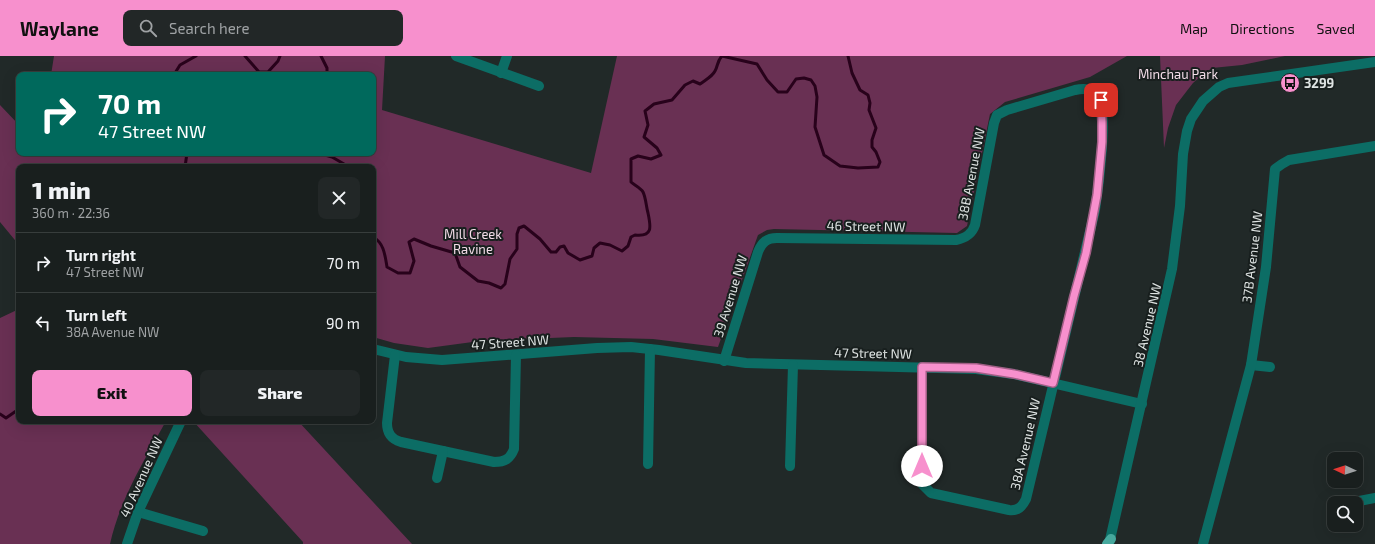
<!DOCTYPE html>
<meta charset="utf-8">
<style>
body{margin:0;font-family:"Exo 2",sans-serif;background:#222727;color:#f1f3f6;height:100vh;display:flex;flex-direction:column;font-size:15px;white-space:nowrap}
*{box-sizing:border-box;margin:0}
p{font-size:13px;color:#9fa2a4}
.icon{flex:none;width:22px;height:22px;fill:none;stroke:currentColor;stroke-width:2;stroke-linecap:round;stroke-linejoin:round}
.map{position:relative;flex:1;overflow:hidden}
.drawer{position:absolute;left:16px;top:108px;width:360px;height:260px;display:flex;flex-direction:column;background:#191f1e;border-radius:8px;box-shadow:0 4px 16px #0002,0 0 0 1px #373d3c}
.drawer>*{flex:none}
.top-card{position:absolute;left:16px;top:16px;width:360px;height:84px;border-radius:8px;box-shadow:0 4px 16px #0002,0 0 0 1px #373d3c;background:#00695c;color:#fff;overflow:hidden}
.needle{width:26px;rotate:274deg}
.buttons{position:absolute;left:1327px;top:396px;display:grid;gap:8px}
.buttons a{display:grid;place-items:center;width:36px;height:36px;border-radius:8px;background:#191f1e;box-shadow:0 4px 16px #0002,0 0 0 1px #373d3c;font-size:20px}
.pin{position:absolute;display:grid;place-items:center;width:34px;height:34px;color:#fff;margin:-17px;border-radius:8px;box-shadow:0 2px 6px #0006}
.me{position:absolute;width:44px;margin:-22px;rotate:0deg;stroke-linejoin:round;filter:drop-shadow(0 0 3px #0008)}
.turn{display:flex;align-items:center;gap:14px;height:84px;padding:0 16px;font-size:18px}
.turn .icon{width:52px;height:52px;stroke-width:2.5}
.turn b{display:block;font-size:28px;line-height:34px}
.round{display:grid;place-items:center;flex:none;width:42px;height:42px;border-radius:8px;background:#222727}
.summary{display:flex;align-items:center;justify-content:space-between;height:68px;padding:0 16px}
h1{font-size:24px;font-weight:800;line-height:30px}
.button{display:flex;gap:8px;margin-top:auto;padding:8px 16px}
.button a{flex:1;height:46px;border-radius:8px;background:#f790cd;color:#111;font-size:16px;font-weight:800;line-height:46px;text-align:center}
.button a+a{background:#222727;color:#f1f3f6}
ul{padding:0;list-style:none}
li{display:flex;align-items:center;gap:12px;height:60px;padding:0 16px;border-top:1px solid #373d3c}
li div{flex:1}
li b{display:block;font-size:15px}
li em{font-style:normal}
header{display:flex;align-items:center;gap:24px;box-sizing:border-box;height:56px;padding:0 20px;background:#f790cd;color:#111}
header strong{font-size:19px}
nav{display:flex;gap:22px;margin-inline-start:auto;font-size:14px}
.search{width:280px;height:36px;background:#222727;display:flex;align-items:center;gap:10px;box-sizing:border-box;padding:0 14px;border-radius:8px;color:#9fa2a4;font-size:15px}
.map>svg:first-child{display:block}
.green{fill:#693053}
.lines{fill:none;stroke-linecap:round;stroke-linejoin:round}
.stream{stroke:#28021b;stroke-width:3}
.minor{stroke:#0c6d65;stroke-width:10}
.tertiary{stroke:#0c6d65;stroke-width:10}
.primary{stroke:#46a89d;stroke-width:10}
.route-casing{stroke:#a15e85;stroke-width:10}
.route{stroke:#f790cd;stroke-width:7}
.labels{text-anchor:middle;dominant-baseline:central;stroke-width:4;stroke-linejoin:round;paint-order:stroke}
.park-label{font-size:13px;fill:#f3dce8;stroke:#181f1e}
.poi-label{font-size:13px;font-weight:bold;fill:#dee3e2;stroke:#181f1e;text-anchor:start}
.street-label{font-size:13px;fill:#dee3e2;stroke:#181f1e}
</style>
<header>
<strong>Waylane</strong>
<div class="search"><svg class="icon" aria-label="search" viewBox="0 0 24 24"><circle cx="10" cy="10" r="6"/><path d="M15 15l6 6"/></svg>Search here</div>
<nav><a>Map</a><a>Directions</a><a>Saved</a></nav>
</header>
<div class="map">
<svg width="1375" height="488" viewBox="0 0 1375 488">
<rect width="100%" height="100%" fill="#212928"/>
<g class="green">
<polygon points="54,0 385,0 382,54 591,117 617,0 1127,0 1090,21 1005,46 990,58 967,170 957,177 774,173 767,174 758,179 718,291 653,283 574,281 480,285 428,292 394,287 373,281 373,111 19,111 19,189 0,166 0,49 19,69 19,97 373,97 373,19 51,19"/>
<polygon points="1160,0 1285,0 1242,9 1212,12 1202,19 1193,27 1176,49 1168,72 1164,92"/>
<path d="M 19,253 L 19,365 L 166,365 C 144,405 120,443 110,488 L 0,488 L 0,262 Z"/>
<polygon points="193,365 298,365 412,488 303,488 303,486"/>
</g>
<g class="lines">
<g class="stream">
<polyline points="245,0 259,16 268,16 278,5 280,0"/>
<polyline points="321,0 327,12 327,19"/>
<polyline points="176,19 175,17 180,9 196,0"/>
<polyline points="318,97 332,101 344,108 344,111"/>
<polyline points="185,111 187,97"/>
<path d="M 373,181 C 384,187 385,199 387,211 L 398,217 L 410,217 L 414,205 L 409,186 L 414,183 L 431,190 L 455,197 L 460,211 L 478,225 L 489,227 L 501,232 L 505,228 L 510,203 L 517,193 L 517,178 L 519,172 L 524,170 L 540,183 L 551,196 L 556,196 L 560,191 L 564,190 L 568,197 L 580,204 L 592,200 L 594,192 L 600,187 L 610,189 L 622,195 L 628,190 L 631,181 L 635,179 C 653,181 651,171 648,157 C 646,150 646,142 643,136 C 641,132 634,129 631,126 L 631,103 L 638,100 L 651,103 L 661,99 L 657,92 L 644,81 L 648,69 L 645,55 L 654,48 L 672,44 L 685,29 L 693,25 L 700,28 C 705,24 712,21 715,15 C 718,10 717,5 722,0 L 757,8 L 767,24 L 778,36 L 787,36 L 796,23 L 804,22 L 811,24 L 815,30 L 817,41 L 815,71 L 824,99 L 840,110 L 858,112 L 878,111 L 880,106 L 876,96 L 872,91 L 872,84 L 876,72 L 869,54 L 870,47 L 868,39 L 860,34 L 852,17 L 848,0"/>
<polyline points="0,358 6,362 19,353"/>
</g>
<g class="minor">
<polyline points="456,0 539,30"/>
<polyline points="501,17 507,0"/>
<polyline points="373,293 406,301 442,304 597,292 631,291 659,294 746,307 976,313 1013,318 1142,348"/>
<path d="M 395,299 L 387,367 C 387,377 391,383 401,386 L 494,406 C 505,406 510,403 514,393 L 516,299"/>
<path d="M 724,305 L 758,196 C 762,186 767,182 777,182 L 956,184 C 966,182 972,178 975,169 L 994,67 L 997,59 L 1007,54 L 1075,34 C 1084,32 1092,32 1098,39 C 1109,52 1098,135 1095,154 L 1026,443 C 1022,451 1018,455 1009,454 L 931,437 L 923,429 L 922,424 L 922,311"/>
<polyline points="1251,309 1270,311"/>
<polyline points="648,408 650,293"/>
<polyline points="790,410 793,309"/>
<polyline points="437,422 443,395"/>
<polyline points="1349,447 1375,442"/>
<polyline points="138,456 203,475"/>
<polyline points="127,488 138,456 181,365"/>
<polyline points="1203,488 1251,309 1266,211 1275,113 1282,108 1289,104 1375,90"/>
</g>
<polyline class="tertiary" points="1109,488 1172,213 1180,150 1183,98 1187,75 1191,63 1203,45 1219,31 1228,27 1375,6"/>
<polyline class="primary" points="1107,488 1111,483"/>
</g>
<g class="lines">
<g class="route-casing">
<polyline id="route" points="922,410 922,311 976,312 1014,318 1053,327 1074,240 1086,197 1097,139 1102,86 1102,66 1101,44"/>
</g>
<use href="#route" class="route"/>
</g>
<defs>
<g id="bus-disc" transform="scale(1)"><circle r="9.5" fill="#f790cd" stroke="#181f1e"/><path d="M-5-6H5V4H4V6H2V4H-2V6H-4V4H-5ZM-3.5-4V0h7V-4ZM-3.5 1.2v1.5H-2V1.2ZM2 1.2v1.5H3.5V1.2Z" fill="#111"/></g>
</defs>
<g fill-rule="evenodd">
<use href="#bus-disc" x="1290" y="27"/>
</g>
<g class="labels">
<g class="park-label">
<text x="1178" y="18">Minchau Park</text>
<text x="473" y="178">Mill Creek<tspan x="473" dy="15">Ravine</tspan></text>
</g>
<g class="poi-label">
<text x="1304" y="27">3299</text>
</g>
<g class="street-label">
<text transform="translate(971 118) rotate(-79)">38B Avenue NW</text>
<text transform="translate(866 170) rotate(1)">46 Street NW</text>
<text transform="translate(1252 201) rotate(-83)">37B Avenue NW</text>
<text transform="translate(730 240) rotate(-73)">39 Avenue NW</text>
<text transform="translate(1147 269) rotate(-77)">38 Avenue NW</text>
<text transform="translate(510 286) rotate(-4)">47 Street NW</text>
<text transform="translate(873 297) rotate(1)">47 Street NW</text>
<text transform="translate(1025 388) rotate(-77)">38A Avenue NW</text>
<text transform="translate(141 421) rotate(-66)">40 Avenue NW</text>
</g>
</g>
</svg>
<div class="buttons">
<a><svg class="needle" viewBox="-14 -14 28 28"><path d="M0-13l5 13h-10z" fill="#e53935"/><path d="M0 13l5-13h-10z" fill="#9fa2a4"/></svg></a>
<a><svg class="icon" aria-label="search" viewBox="0 0 24 24"><circle cx="10" cy="10" r="6"/><path d="M15 15l6 6"/></svg></a>
</div>
<div class="pin" style="left:1101px;top:44px;background:#d93025"><svg class="icon" aria-label="arrive" viewBox="0 0 24 24"><path d="M6 21V4h12l-3 4 3 4H6"/></svg></div>
<svg class="me" style="left:922px;top:410px" viewBox="-20 -20 40 40"><circle r="19" fill="#fff"/><path d="M0-13L10 11 0 6-10 11z" fill="#f790cd"/></svg>
<div class="top-card">
<div class="turn"><svg class="icon" aria-label="right" viewBox="0 0 24 24"><path d="M7 20v-9h11M14 6l5 5-5 5"/></svg><div><b>70 m</b>47 Street NW</div></div>
</div>
<section class="drawer">
<div class="summary"><div><h1>1 min</h1><p>360 m · 22:36</p></div><a class="round"><svg class="icon" aria-label="close" viewBox="0 0 24 24"><path d="M6 6l12 12M18 6L6 18"/></svg></a></div>
<ul>
<li><svg class="icon" aria-label="right" viewBox="0 0 24 24"><path d="M7 20v-9h11M14 6l5 5-5 5"/></svg><div><b>Turn right</b><p>47 Street NW</p></div><em>70 m</em></li>
<li><svg class="icon" aria-label="left" viewBox="0 0 24 24"><path d="M17 20v-9H6M10 6l-5 5 5 5"/></svg><div><b>Turn left</b><p>38A Avenue NW</p></div><em>90 m</em></li>
</ul>
<div class="button"><a>Exit</a><a>Share</a></div>
</section>
</div>
